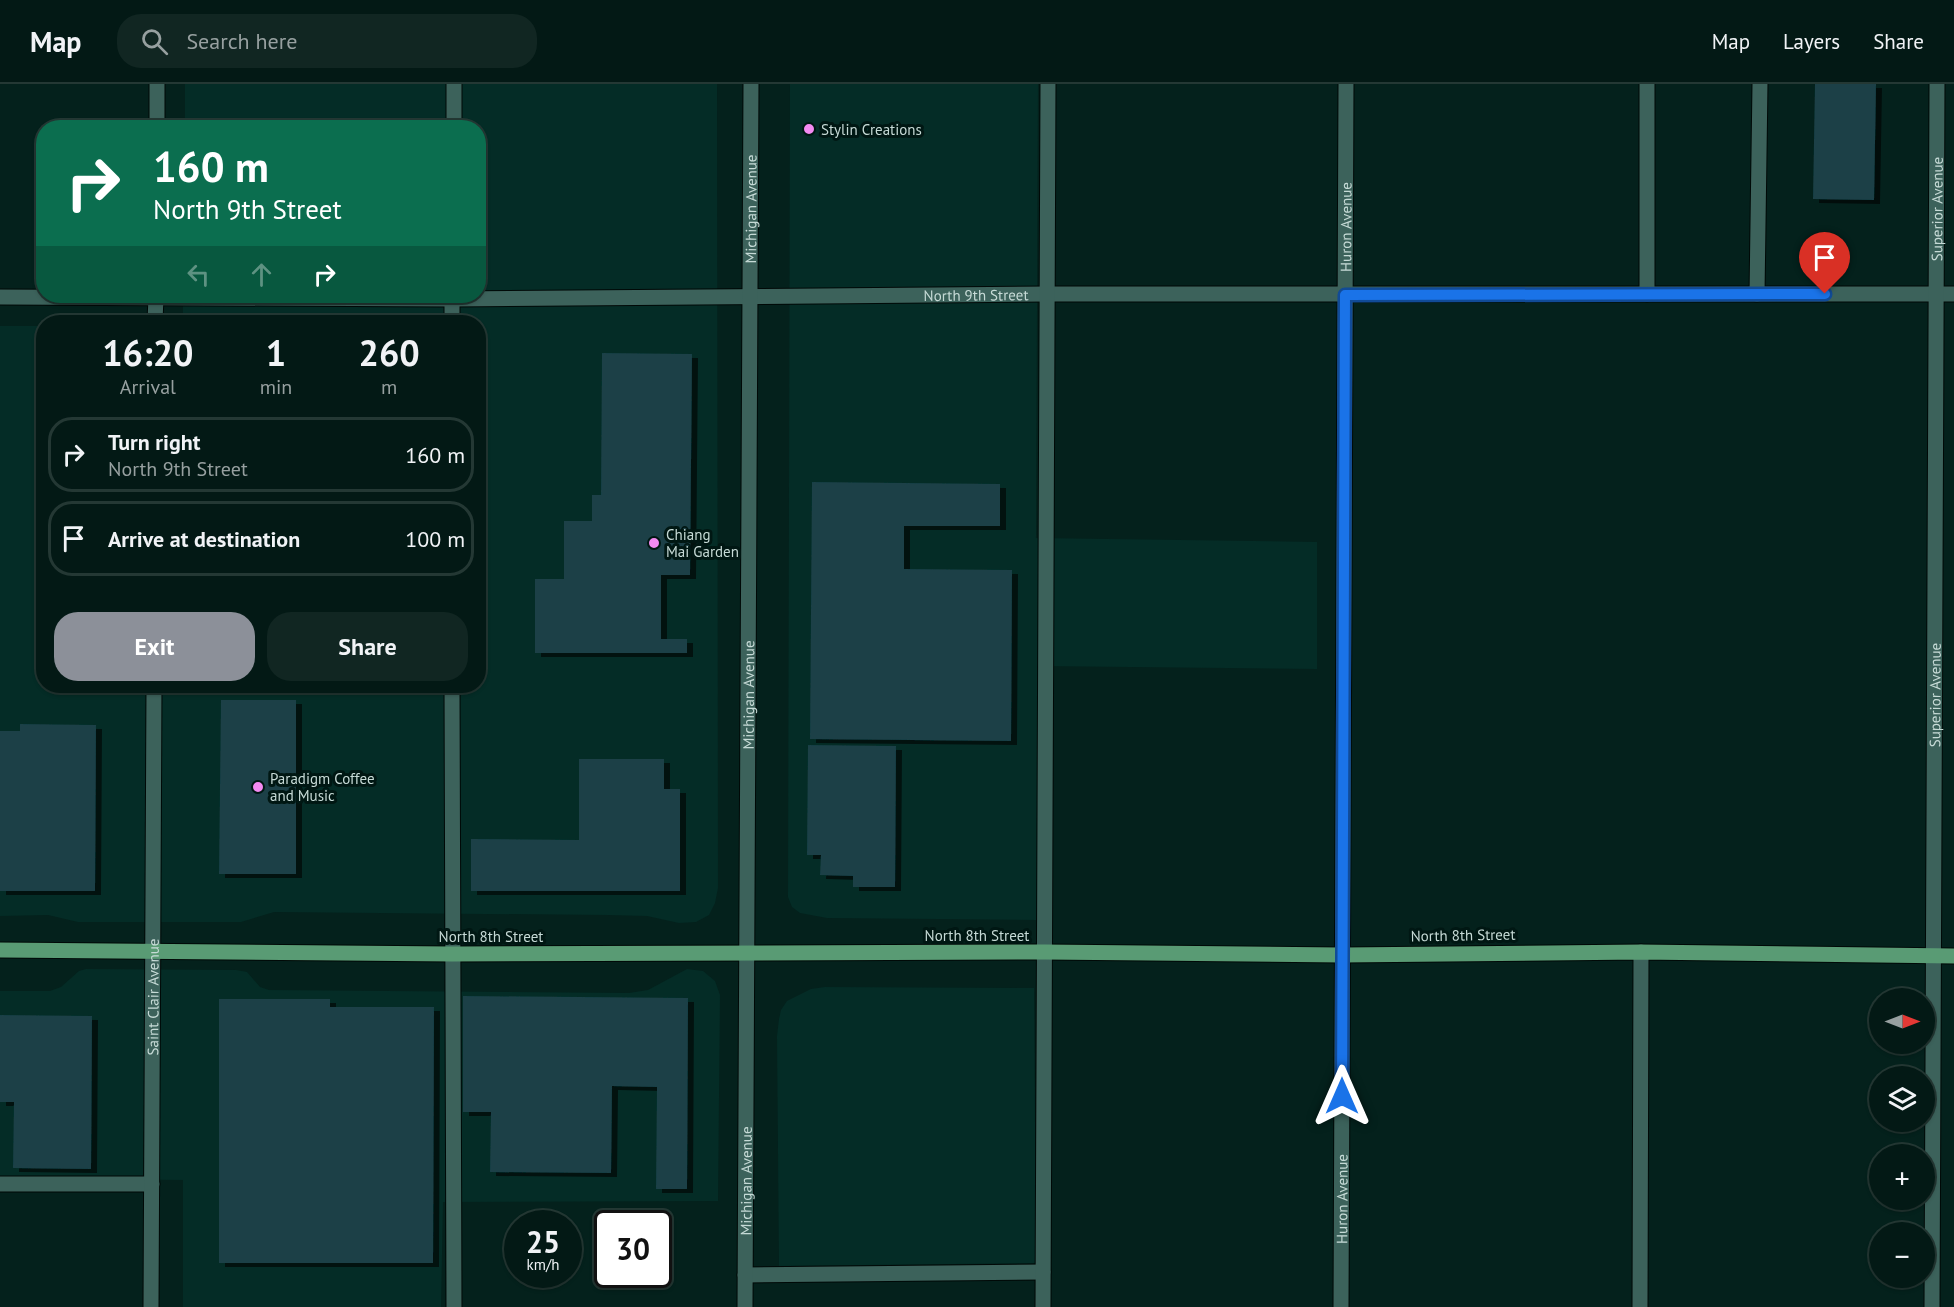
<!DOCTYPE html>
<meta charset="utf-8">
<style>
body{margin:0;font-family:"PT Sans",sans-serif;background:#112622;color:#f1f3f6;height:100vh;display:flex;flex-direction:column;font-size:22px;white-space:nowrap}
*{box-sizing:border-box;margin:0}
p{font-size:20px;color:#97a0a0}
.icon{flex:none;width:33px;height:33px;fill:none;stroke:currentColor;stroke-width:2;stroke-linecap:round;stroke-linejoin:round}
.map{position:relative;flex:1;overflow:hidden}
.sheet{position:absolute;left:36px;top:231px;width:450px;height:378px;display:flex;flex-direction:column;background:#031915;border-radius:24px;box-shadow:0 2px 4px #0004,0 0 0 2px #243834}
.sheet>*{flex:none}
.hud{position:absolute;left:36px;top:36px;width:450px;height:183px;border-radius:24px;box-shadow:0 2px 4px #0004,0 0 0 2px #243834;background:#0b6e4f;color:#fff;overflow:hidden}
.needle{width:39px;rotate:90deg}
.tools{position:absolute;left:1869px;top:904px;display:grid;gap:12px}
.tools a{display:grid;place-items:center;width:66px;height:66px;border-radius:50%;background:#031915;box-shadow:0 2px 4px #0004,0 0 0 2px #243834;font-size:30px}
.speed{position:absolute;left:504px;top:1126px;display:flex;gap:12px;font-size:30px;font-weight:700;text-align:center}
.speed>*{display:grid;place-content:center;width:78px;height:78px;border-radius:50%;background:#031915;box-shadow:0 2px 4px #0004,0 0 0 2px #243834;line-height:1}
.speed small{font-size:15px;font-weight:400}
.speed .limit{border:3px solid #111;border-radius:9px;background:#fff;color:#111}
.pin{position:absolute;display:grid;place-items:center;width:51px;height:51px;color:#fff;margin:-62px -26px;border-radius:50% 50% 50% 0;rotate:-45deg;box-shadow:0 0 6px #0007}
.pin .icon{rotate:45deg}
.me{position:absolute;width:66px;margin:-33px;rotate:0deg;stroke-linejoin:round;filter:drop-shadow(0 0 4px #0008)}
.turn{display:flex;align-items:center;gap:21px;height:126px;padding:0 18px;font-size:27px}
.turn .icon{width:78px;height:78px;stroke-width:2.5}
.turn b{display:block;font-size:42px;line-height:51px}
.lanes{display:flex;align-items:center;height:57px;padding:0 18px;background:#0003;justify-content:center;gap:30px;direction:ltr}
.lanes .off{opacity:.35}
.eta{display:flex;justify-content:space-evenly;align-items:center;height:102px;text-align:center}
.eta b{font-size:36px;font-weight:800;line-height:42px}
.cta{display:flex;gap:12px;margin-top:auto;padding:12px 18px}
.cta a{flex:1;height:69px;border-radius:24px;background:#8c9099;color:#fff;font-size:24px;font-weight:800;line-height:69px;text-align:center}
.cta a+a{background:#112622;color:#f1f3f6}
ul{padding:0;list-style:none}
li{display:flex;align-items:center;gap:18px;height:75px;margin:0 12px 9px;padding:0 6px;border:3px solid #243834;border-radius:24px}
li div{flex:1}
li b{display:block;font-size:22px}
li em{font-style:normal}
header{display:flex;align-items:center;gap:36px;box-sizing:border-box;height:84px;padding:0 30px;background:#031915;border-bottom:2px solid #243834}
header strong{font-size:28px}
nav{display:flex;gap:33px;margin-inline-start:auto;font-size:21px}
.search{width:420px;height:54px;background:#112622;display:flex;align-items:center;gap:15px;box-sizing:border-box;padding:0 21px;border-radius:24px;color:#97a0a0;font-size:22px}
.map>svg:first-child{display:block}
.built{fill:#042c26}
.building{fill:#1a4047;filter:url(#shadow)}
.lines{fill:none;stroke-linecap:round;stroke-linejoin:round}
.minor-casing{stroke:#000907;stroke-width:17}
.major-casing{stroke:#000907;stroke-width:17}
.minor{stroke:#3c625b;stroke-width:15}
.major{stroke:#599b74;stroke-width:15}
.route-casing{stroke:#114b97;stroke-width:15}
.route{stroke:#1a73e8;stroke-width:10}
.poi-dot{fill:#f38af1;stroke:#001713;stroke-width:2}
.labels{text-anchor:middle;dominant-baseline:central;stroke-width:6;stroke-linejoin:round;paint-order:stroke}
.poi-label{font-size:15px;fill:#c6dad6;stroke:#001713;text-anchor:start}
.street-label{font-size:15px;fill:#c6dad6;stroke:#001713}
</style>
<header>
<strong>Map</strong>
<div class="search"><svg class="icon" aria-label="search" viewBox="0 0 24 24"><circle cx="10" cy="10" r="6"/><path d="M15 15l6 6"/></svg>Search here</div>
<nav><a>Map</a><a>Layers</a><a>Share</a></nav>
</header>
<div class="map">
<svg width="1954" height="1223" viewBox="0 0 1954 1223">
<defs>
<filter id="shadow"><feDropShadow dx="6" dy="4" stdDeviation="0" flood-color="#0009"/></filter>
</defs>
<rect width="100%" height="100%" fill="#04211c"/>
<g class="built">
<polygon points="185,0 717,0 718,804 715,819 709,831 696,838 679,839 647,832 607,831 274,828 241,838 78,838 48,831 0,832 0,242 43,242 44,602 478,602 478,238 183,238 183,212 478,212 478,44 185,43"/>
<polygon points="790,0 1038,0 1036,454 1317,458 1317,585 1037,582 1037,836 827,834 800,829 792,823 788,813"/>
<polygon points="86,885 236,886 247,888 260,903 269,906 629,909 648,906 687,885 703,887 715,897 720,911 718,1117 443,1118 441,1223 183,1223 183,1096 0,1094 0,907 50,907 61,903 79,887"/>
<polygon points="825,903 1034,904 1036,1179 779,1182 777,952 779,935 781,926 787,917 811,905"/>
</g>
<g class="building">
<polygon points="1815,0 1876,0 1874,116 1813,115"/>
<polygon points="602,269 692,270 690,491 661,491 661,555 687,555 687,569 535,569 535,495 564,495 564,437 592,437 592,411 601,411"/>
<polygon points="812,398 1000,400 1000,442 904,442 904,485 1012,486 1011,657 810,655"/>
<polygon points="221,616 296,616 296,790 219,790"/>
<polygon points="20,640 96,641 95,807 0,807 0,647 20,647"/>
<polygon points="808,661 896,662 895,803 853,803 853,792 820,791 821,771 807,771"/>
<polygon points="579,675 664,675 664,705 680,705 680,807 471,807 471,755 579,756"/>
<polygon points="463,912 688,914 687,1105 656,1105 657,1003 612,1002 611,1089 490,1088 491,1028 463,1028"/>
<polygon points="219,915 330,915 330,923 434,923 433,1179 219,1179"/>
<polygon points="0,931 92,932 91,1085 13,1084 14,1018 0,1018"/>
</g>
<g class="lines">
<g class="minor-casing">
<g id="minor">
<polyline points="1647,0 1647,210"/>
<polyline points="157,44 157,0"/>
<polyline points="454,44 454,0"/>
<polyline points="1757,210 1760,0"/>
<path id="s1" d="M 0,213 L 452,215 L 1047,210 L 1954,210"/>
<polyline points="155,238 156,212"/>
<polyline points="452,238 452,212"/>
<polyline points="452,602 454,1223"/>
<polyline points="0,1100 152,1100"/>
<polyline points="745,1191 1043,1188"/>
<path id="s2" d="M 151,1223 L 154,602"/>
<path id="s3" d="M 745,1223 L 751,0"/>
<polyline points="1043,1223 1048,0"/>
<path id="s4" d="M 1341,1223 L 1346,0"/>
<polyline points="1640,1223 1641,868"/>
<path id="s5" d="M 1932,1223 L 1937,0"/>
</g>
</g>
<g class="major-casing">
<polyline id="major" points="0,866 452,870 1045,868 1342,871 1641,868 1954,872"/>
</g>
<use href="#minor" class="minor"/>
<use href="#major" class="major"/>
</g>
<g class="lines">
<g class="route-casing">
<polyline id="route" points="1342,1012 1345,211 1825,210"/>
</g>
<use href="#route" class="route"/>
</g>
<g class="poi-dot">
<circle cx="809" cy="45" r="6"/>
<circle cx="654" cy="459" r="6"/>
<circle cx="258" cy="703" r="6"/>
</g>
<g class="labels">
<g class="poi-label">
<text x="821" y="45">Stylin Creations</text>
<text x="666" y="450">Chiang<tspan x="666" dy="17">Mai Garden</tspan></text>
<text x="270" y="694">Paradigm Coffee<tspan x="270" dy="17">and Music</tspan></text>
</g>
<g class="street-label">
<text stroke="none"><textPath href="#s3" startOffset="1098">Michigan Avenue</textPath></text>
<text stroke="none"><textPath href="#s5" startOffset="1098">Superior Avenue</textPath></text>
<text stroke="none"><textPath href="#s4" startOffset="1080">Huron Avenue</textPath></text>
<text stroke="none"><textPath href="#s1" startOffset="976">North 9th Street</textPath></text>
<text stroke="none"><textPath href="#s3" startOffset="612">Michigan Avenue</textPath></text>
<text stroke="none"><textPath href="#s5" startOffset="612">Superior Avenue</textPath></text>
<text x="977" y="851">North 8th Street</text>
<text transform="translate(1463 851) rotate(-1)">North 8th Street</text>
<text x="491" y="852">North 8th Street</text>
<text stroke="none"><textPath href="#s2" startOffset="310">Saint Clair Avenue</textPath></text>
<text stroke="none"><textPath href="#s3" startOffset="126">Michigan Avenue</textPath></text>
<text stroke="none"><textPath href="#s4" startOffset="108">Huron Avenue</textPath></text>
</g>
</g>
</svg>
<div class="tools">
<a><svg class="needle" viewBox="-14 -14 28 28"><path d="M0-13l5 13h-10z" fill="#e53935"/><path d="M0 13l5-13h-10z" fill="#97a0a0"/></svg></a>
<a><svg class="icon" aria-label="layers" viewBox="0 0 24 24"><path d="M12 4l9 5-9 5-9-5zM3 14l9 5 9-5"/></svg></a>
<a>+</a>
<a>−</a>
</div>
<div class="speed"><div>25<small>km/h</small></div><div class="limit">30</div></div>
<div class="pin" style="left:1825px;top:210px;background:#d93025"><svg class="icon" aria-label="arrive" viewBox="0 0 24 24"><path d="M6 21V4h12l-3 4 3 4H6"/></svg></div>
<svg class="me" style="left:1342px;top:1012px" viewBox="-20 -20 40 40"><path d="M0-17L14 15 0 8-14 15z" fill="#1a73e8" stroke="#fff" stroke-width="4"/></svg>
<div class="hud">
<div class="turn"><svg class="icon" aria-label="right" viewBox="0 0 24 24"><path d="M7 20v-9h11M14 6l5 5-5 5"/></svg><div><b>160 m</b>North 9th Street</div></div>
<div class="lanes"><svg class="icon off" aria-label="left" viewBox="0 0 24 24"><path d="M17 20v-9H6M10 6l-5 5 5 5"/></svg><svg class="icon off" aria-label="ahead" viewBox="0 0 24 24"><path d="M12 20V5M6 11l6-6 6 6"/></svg><svg class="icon" aria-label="right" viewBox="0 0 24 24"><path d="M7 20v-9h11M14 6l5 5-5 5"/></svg></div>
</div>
<section class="sheet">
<div class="eta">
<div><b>16:20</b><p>Arrival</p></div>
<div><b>1</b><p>min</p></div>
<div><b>260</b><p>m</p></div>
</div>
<ul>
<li><svg class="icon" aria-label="right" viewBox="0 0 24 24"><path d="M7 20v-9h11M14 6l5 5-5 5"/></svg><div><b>Turn right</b><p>North 9th Street</p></div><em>160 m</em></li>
<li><svg class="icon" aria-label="arrive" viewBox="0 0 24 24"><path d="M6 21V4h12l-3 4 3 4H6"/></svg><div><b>Arrive at destination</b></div><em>100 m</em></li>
</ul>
<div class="cta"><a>Exit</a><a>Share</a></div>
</section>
</div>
